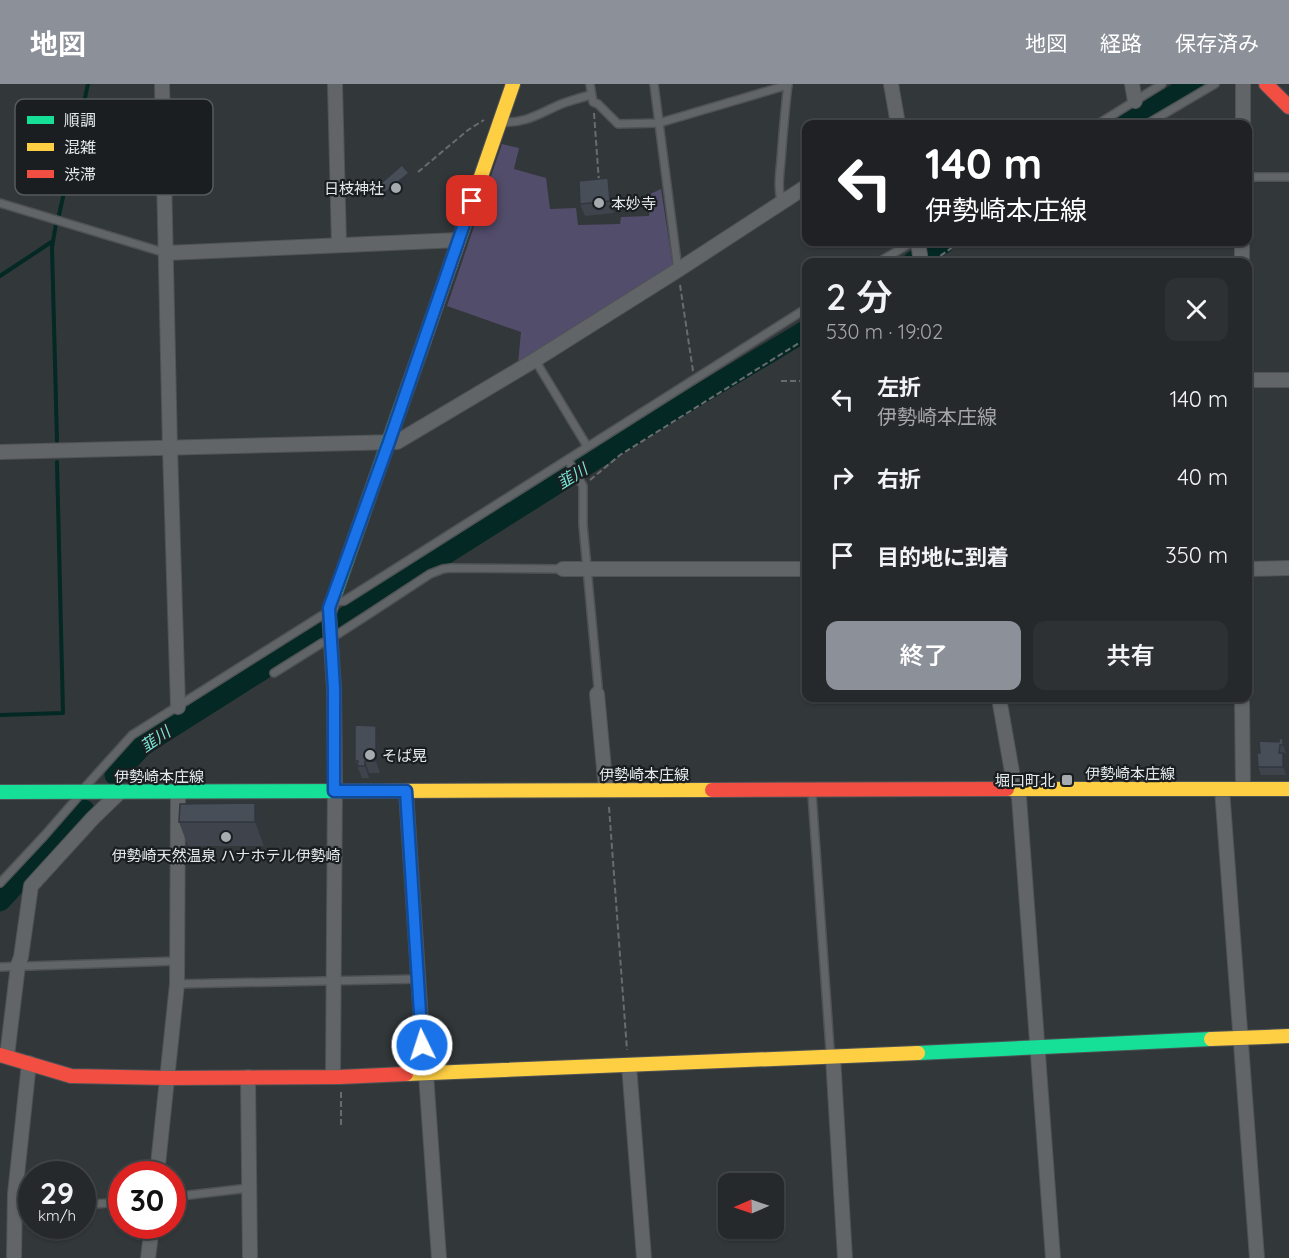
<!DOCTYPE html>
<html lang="ja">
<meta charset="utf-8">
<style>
body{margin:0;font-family:Quicksand,"Noto Sans JP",sans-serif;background:#2e3134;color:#f1f3f6;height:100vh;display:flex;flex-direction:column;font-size:22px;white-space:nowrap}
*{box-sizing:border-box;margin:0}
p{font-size:20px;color:#a4a6a9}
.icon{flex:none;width:33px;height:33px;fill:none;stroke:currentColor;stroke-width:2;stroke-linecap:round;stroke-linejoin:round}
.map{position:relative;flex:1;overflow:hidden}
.drawer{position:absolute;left:802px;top:174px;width:450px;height:444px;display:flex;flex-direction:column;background:#26292c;border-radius:12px;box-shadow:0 2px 4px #0004,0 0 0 2px #424548}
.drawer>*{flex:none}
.banner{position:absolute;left:802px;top:36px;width:450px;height:126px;border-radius:12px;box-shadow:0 2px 4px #0004,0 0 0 2px #424548;background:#202124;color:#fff;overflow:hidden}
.needle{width:39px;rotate:268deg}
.fabs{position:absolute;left:718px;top:1089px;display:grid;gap:12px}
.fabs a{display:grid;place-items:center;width:66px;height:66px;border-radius:12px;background:#26292c;box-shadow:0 2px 4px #0004,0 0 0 2px #424548;font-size:30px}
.speed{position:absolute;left:18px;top:1077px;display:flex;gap:12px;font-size:30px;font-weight:700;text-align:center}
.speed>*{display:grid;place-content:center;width:78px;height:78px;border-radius:50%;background:#26292c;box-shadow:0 2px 4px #0004,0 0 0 2px #424548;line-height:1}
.speed small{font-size:15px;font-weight:400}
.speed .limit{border:9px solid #d22;background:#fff;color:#111}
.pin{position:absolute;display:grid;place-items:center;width:51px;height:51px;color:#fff;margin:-26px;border-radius:12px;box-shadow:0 3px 9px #0006}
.me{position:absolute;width:66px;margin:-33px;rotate:356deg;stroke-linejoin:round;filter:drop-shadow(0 0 4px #0008)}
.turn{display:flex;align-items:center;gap:21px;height:126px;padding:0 24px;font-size:27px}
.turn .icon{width:78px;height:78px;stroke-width:2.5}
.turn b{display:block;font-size:42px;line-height:51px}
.round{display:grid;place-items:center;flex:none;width:63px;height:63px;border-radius:12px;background:#2e3134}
.summary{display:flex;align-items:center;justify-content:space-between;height:102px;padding:0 24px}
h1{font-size:36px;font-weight:600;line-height:45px}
.button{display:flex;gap:12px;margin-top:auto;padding:12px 24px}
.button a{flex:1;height:69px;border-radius:12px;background:#8c9099;color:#fff;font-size:24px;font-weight:600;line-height:69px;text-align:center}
.button a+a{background:#2e3134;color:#f1f3f6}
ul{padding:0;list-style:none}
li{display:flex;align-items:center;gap:18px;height:78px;padding:0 24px}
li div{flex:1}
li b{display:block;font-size:22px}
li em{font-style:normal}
header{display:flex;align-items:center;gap:36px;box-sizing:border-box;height:84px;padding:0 30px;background:#8c9099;color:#fff}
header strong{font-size:28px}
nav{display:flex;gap:33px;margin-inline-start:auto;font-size:21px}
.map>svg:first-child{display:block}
.green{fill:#534d6c}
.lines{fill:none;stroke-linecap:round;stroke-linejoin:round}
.stream{stroke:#042824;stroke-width:4}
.river{stroke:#042824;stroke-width:21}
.lane-casing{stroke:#4f5356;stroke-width:10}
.street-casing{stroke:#4f5356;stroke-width:16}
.fast-casing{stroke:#4f5356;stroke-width:16}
.slow-casing{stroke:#4f5356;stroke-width:16}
.jam-casing{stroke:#4f5356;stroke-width:16}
.path{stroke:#696c6e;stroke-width:2;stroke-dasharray:6 3;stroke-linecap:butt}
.lane{stroke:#626568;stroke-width:7}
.street{stroke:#626568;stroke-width:14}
.fast{stroke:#16e098;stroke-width:14}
.slow{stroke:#ffcf43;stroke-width:14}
.jam{stroke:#f24e42;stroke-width:14}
.wall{fill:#3e434c}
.shaded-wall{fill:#32373e}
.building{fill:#484e58;stroke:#32373e;stroke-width:1.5}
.route-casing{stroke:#114b97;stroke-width:15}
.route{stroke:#1a73e8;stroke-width:10}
.poi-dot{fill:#a5abae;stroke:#1a1e21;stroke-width:2}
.labels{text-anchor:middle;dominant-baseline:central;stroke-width:4.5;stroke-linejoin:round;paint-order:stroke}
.poi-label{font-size:15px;fill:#e3e9ec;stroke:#1a1e21;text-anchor:end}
.street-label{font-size:15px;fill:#e3e9ec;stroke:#1a1e21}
.water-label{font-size:16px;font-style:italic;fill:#79e5d3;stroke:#1a1e21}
.key{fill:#1a1e21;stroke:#565b5e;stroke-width:1.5}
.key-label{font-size:16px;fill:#e3e9ec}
</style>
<header>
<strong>地図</strong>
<nav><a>地図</a><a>経路</a><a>保存済み</a></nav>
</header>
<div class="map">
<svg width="1289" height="1174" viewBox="0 0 1289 1174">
<rect width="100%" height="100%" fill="#32373a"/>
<polygon class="green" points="502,60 519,64 514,85 546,94 550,125 576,124 578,141 620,140 621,133 649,132 650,110 661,105 673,183 518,280 521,248 447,222"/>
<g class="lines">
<g class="stream">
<polyline points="59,131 88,0"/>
<polyline points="53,157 52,164 57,357"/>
<polyline points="0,192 53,157 56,140"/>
<polyline points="0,631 63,629 57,378"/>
</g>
<g class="river">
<polyline points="1126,40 1193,0"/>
<polyline points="913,178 945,158"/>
<polyline points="338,538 662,333 807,246"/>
<polyline points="115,691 143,661 322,548"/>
<polyline points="0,817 84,726"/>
</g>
<g class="lane-casing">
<g id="lane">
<polyline points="590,0 593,18 598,20 618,40 659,39 788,1"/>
<polyline points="654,0 678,186"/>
<path d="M 502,38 C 527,40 543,27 564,19 C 573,16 582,13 591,11"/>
<polyline points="1098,40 1162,0"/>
<polyline points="1147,40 1215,0"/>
<polyline points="1248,93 1289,93"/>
<path d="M 782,118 C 777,105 780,89 781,76 C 783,50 785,25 788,0"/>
<polyline points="0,119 166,169"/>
<polyline points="879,178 912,158"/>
<polyline points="535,276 587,362"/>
<polyline points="568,376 583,402 583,441 598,602 597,610"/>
<polyline points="332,517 344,517 807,224"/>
<polyline points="330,552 338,550 369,530 430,490 443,485 451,484 563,485"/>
<polyline points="274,589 322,559 331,557"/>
<polyline points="86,702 132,651 321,532 329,529"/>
<polyline points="812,710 830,965 832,971"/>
<polyline points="0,799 44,752 78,713"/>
<polyline points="0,883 177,877"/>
<polyline points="177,900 418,895"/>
<polyline points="172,1113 249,1104"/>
<polyline points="82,1121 122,1118"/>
<polyline points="15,1126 32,1125"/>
</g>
</g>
<g class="street-casing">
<g id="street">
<polyline points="162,0 170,364 178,623"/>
<polyline points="335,0 339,161"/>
<polyline points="891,0 898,40"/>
<polyline points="1132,0 1135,17"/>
<polyline points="1243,40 1243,0"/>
<polyline points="918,158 921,178"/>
<polyline points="166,169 458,156"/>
<polyline points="1242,178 1242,158"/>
<polyline points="1248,296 1289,296"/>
<polyline points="0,368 397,358 535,276 678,186 807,102"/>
<polyline points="563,485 807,485"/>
<polyline points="1248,485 1289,484"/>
<polyline points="597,610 606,706"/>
<polyline points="999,614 1015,705 1019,713 1053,1174"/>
<polyline points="1242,614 1243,705"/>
<polyline points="1222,705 1257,1174"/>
<polyline points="406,707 424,983 426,990 439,1174"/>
<polyline points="7,972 18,881 21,873 31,802 93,734 120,708"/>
<polyline points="833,973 845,1174"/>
<polyline points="629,981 644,1174"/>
<polyline points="248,993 250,1174"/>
<polyline points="333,993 335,699 334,605 329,529 336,507"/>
<polyline points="157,1090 177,900 178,709"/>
<polyline points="14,1174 15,1110 29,979"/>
<polyline points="148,1174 152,1142"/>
</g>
</g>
<g class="fast-casing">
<g id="fast">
<polyline points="336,507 424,257"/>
<polyline points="0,708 377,707"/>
<polyline points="918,969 1211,955"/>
</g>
</g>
<g class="slow-casing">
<g id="slow">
<polyline points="424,257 513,0"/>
<polyline points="1007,705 1289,705"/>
<polyline points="377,707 712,706"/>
<polyline points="1211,955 1289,952"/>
<polyline points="406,990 918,969"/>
</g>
</g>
<g class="jam-casing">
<g id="jam">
<polyline points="1266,0 1289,23"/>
<polyline points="712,706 1007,705"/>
<polyline points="0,971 71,992 168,994 340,993 406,990"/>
</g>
</g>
<g class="path">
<polyline points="594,29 599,98"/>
<polyline points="418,88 468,46 484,36"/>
<polyline points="933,177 960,158"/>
<polyline points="680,201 693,287"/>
<polyline points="781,297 807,297"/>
<polyline points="590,396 620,371 807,254"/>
<polyline points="609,723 627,966"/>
<polyline points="341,1008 341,1043"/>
</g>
<use href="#lane" class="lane"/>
<use href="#street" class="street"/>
<use href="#fast" class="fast"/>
<use href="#slow" class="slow"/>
<use href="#jam" class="jam"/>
</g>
<g class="wall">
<polygon points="608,94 612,107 614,129 585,132 580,120"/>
<polygon points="411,97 387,118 381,110 378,102"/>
<polygon points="380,654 380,689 369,689 369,694 362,694 355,677"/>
<polygon points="1283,654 1286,663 1286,669 1282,669 1286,677 1286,691 1261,691 1258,683 1260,669 1279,658"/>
<polygon points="255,719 264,743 264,762 188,762 179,738"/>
</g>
<g class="shaded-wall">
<polygon points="409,89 411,97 387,118 384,109"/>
<polygon points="608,94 612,107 614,129 610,117"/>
<polygon points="376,642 380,654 380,689 376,677"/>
<polygon points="1283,654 1286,663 1286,669 1283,661"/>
<polygon points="1283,669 1286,677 1286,691 1283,683"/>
<polygon points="365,677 369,689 369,694 365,682"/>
<polygon points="255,719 264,743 264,762 255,738"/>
</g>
<g class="building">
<polygon points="402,81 409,89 384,109 378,102"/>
<polygon points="608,94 610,117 580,120 579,97"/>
<polygon points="355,641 376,642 376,677 365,677 365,682 357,682 358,677 355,677"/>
<polygon points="1283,654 1283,661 1280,661 1279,669 1283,669 1283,683 1258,683 1257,669 1260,669 1259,657 1279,658 1279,655"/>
<polygon points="255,719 255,738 179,738 180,720"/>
</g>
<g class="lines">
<g class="route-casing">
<polyline id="route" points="422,961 406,707 334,707 334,605 329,524 389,358 472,117"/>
</g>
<use href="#route" class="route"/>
</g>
<g class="poi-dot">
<circle cx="396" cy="104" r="6"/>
<circle cx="599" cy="119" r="6"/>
<circle cx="370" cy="671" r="6"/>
<rect x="1061" y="690" width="12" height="12" rx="3"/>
<circle cx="226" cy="753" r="6"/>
</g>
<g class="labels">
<g class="poi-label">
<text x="384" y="104">日枝神社</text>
<text x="611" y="119" text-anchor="start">本妙寺</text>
<text x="382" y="671" text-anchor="start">そば晃</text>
<text x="1055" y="696">堀口町北</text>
<text x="226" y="771" text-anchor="middle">伊勢崎天然温泉 ハナホテル伊勢崎</text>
</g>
<g class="street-label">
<text x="1130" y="689">伊勢崎本庄線</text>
<text x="644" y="690">伊勢崎本庄線</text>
<text x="159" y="692">伊勢崎本庄線</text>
</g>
<g class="water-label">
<text transform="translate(572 392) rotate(-32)">韮川</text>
<text transform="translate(155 655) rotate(-35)">韮川</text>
</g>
</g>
<rect x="15" y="15" width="198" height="96" rx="9" class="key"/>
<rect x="27" y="32" width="27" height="8" fill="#16e098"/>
<rect x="27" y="59" width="27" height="8" fill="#ffcf43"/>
<rect x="27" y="86" width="27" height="8" fill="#f24e42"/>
<g class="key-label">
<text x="64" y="42">順調</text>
<text x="64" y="69">混雑</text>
<text x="64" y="96">渋滞</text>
</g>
</svg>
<div class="fabs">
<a><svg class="needle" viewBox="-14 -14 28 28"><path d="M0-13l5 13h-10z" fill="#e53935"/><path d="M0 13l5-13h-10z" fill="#a4a6a9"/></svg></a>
</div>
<div class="speed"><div>29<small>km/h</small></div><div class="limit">30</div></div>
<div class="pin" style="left:472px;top:117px;background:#d93025"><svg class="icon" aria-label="arrive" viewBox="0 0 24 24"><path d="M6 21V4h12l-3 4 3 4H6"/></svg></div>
<svg class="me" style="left:422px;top:961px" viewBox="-20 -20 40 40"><circle r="17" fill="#1a73e8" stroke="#fff" stroke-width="3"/><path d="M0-11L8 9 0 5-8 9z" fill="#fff"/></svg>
<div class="banner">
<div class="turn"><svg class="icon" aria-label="left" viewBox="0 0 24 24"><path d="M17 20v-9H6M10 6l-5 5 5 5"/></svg><div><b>140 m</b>伊勢崎本庄線</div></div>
</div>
<section class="drawer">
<div class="summary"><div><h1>2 分</h1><p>530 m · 19:02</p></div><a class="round"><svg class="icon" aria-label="close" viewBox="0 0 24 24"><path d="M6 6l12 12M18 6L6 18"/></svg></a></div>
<ul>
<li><svg class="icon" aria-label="left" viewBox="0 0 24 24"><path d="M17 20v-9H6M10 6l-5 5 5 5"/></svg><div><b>左折</b><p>伊勢崎本庄線</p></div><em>140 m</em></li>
<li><svg class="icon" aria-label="right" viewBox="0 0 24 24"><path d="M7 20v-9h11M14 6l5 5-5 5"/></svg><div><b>右折</b></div><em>40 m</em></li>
<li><svg class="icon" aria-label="arrive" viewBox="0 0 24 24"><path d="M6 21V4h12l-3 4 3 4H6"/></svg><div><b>目的地に到着</b></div><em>350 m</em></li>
</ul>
<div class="button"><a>終了</a><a>共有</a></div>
</section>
</div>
